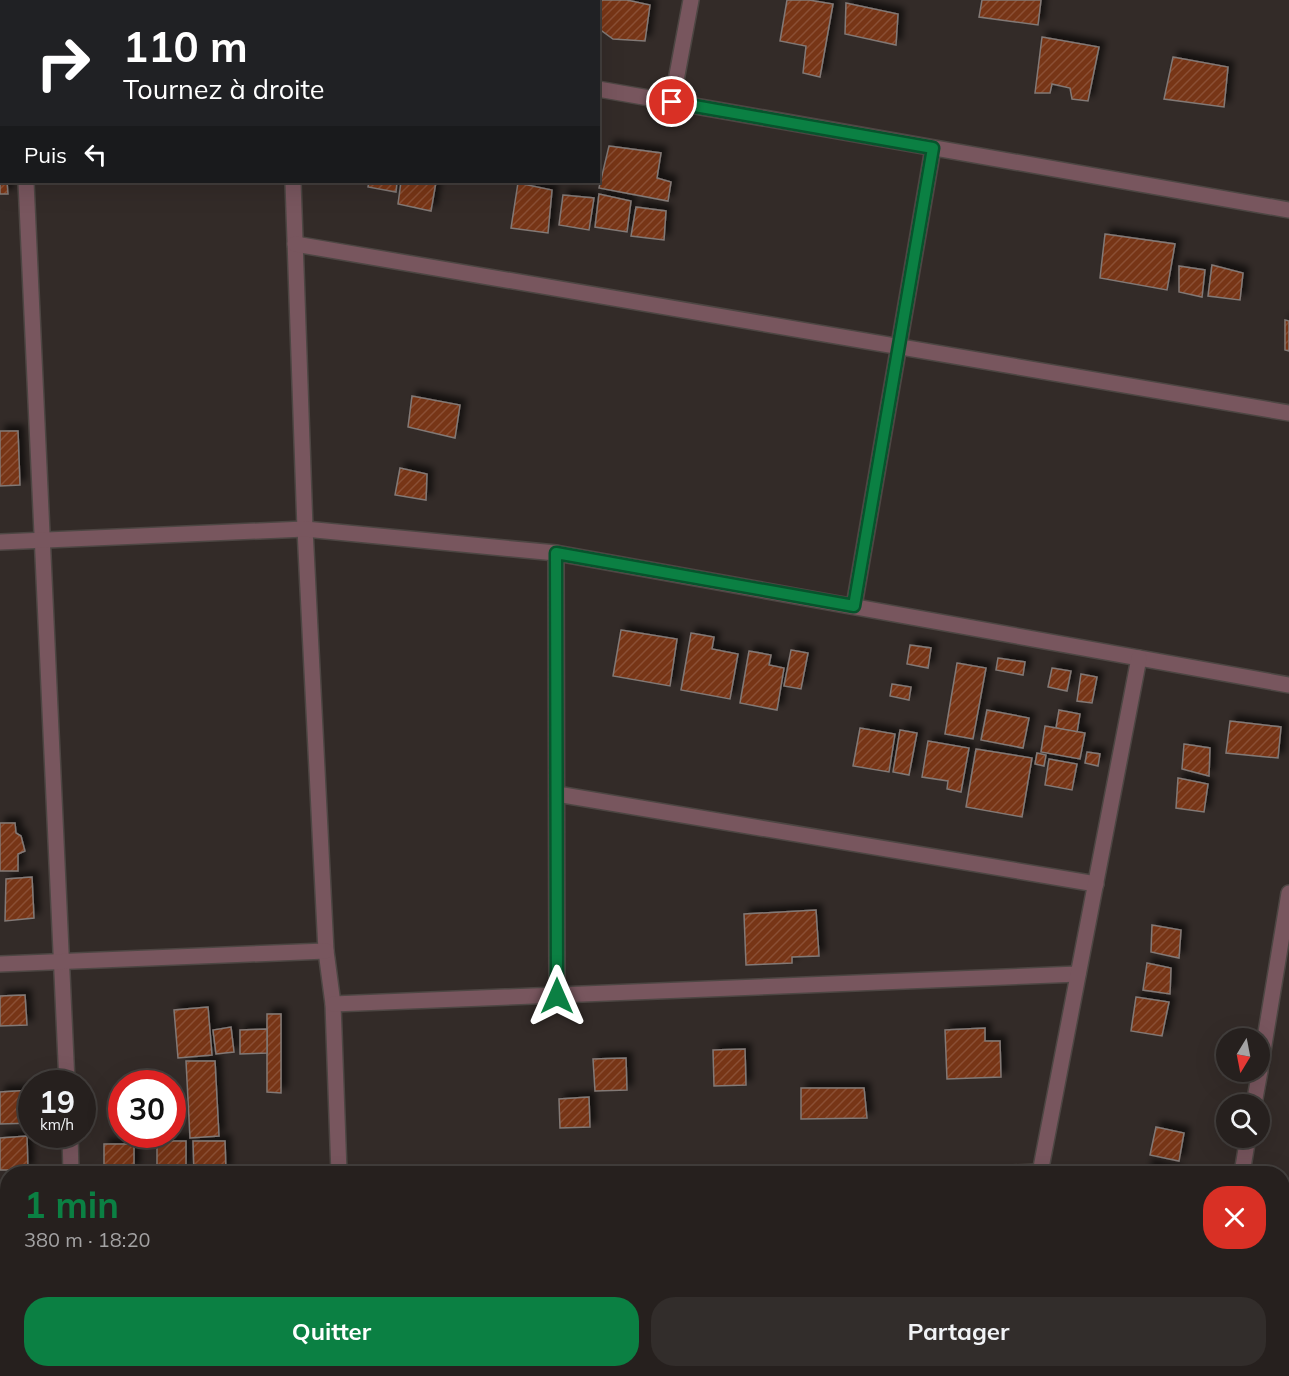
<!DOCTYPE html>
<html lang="fr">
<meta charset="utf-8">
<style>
body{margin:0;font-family:Mulish,sans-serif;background:#322d2b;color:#f1f3f6;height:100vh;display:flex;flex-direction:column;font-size:22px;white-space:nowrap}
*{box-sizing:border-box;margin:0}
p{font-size:20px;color:#a4a3a4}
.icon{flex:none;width:33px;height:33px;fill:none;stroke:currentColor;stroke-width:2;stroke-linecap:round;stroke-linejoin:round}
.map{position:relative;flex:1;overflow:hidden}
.panel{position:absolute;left:0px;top:1166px;width:1290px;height:212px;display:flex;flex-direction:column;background:#26201e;border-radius:24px 24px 0 0;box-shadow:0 6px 24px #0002,0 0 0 2px #423e3c}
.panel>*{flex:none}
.hud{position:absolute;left:0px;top:0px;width:600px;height:183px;box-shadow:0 6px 24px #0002,0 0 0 2px #423e3c;background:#202124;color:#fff;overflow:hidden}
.needle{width:39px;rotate:190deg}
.tools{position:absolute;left:1216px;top:1028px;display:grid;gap:12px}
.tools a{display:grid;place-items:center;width:54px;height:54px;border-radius:50%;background:#26201e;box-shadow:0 6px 24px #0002,0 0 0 2px #423e3c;font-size:30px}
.speed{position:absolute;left:18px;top:1070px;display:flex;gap:12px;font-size:30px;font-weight:700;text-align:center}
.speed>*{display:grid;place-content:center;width:78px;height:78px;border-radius:50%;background:#26201e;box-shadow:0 6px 24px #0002,0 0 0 2px #423e3c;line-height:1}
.speed small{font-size:15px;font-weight:400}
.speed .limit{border:9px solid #d22;background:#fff;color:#111}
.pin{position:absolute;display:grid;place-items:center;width:51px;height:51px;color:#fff;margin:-26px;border:3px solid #fff;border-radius:50%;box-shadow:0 2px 6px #0007}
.me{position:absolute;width:66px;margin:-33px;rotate:0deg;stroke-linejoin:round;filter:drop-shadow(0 0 4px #0008)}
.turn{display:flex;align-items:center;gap:21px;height:126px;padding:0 24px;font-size:27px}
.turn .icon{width:78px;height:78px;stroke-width:2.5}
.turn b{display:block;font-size:42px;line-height:51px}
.then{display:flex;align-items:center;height:57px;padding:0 24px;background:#0003;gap:12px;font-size:22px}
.round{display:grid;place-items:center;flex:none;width:63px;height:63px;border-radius:24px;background:#322d2b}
.summary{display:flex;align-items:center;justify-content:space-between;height:102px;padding:0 24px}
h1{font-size:36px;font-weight:700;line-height:45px;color:#0b8043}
.primary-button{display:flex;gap:12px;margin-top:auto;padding:12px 24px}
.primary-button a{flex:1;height:69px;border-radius:24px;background:#0b8043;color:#fff;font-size:24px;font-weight:700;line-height:69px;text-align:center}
.primary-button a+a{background:#322d2b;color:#f1f3f6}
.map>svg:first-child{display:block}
.building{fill:url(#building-hatch);stroke:#827976;stroke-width:1.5;filter:url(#shadow)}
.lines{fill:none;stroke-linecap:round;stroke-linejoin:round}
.minor-casing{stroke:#4d4643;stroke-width:18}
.minor{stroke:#78565e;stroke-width:15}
.route-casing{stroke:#07532c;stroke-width:15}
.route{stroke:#0b8043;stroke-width:10}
</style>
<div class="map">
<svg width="1289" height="1376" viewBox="0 0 1289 1376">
<defs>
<pattern id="building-hatch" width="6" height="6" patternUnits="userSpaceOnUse" patternTransform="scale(1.5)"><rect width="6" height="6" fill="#773414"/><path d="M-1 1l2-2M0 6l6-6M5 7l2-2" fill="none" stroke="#8a5035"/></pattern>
<filter id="shadow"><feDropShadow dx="5.5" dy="-5.5" stdDeviation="3" flood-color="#0009"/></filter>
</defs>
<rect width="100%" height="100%" fill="#332b28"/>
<g class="building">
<polygon points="596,0 627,0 650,5 645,41 613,39 598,28 598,2"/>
<polygon points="787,0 809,0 833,4 820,77 803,73 806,46 780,41"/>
<polygon points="982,0 1041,0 1038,25 979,17"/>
<polygon points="846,3 898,14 896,45 845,34"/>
<polygon points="1042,37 1099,47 1088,101 1072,99 1070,88 1052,84 1050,93 1035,93"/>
<polygon points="1173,57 1228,67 1224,107 1164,99"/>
<polygon points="609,146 661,153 657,178 671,182 668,201 599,188"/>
<polygon points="0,160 2,160 2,182 7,182 8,194 0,194"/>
<polygon points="369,182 397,182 396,192 368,187"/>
<polygon points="401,182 436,182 431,211 398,204"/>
<polygon points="518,183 552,190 548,233 511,228"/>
<polygon points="599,194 631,201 627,232 595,227"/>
<polygon points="563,195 594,198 589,230 559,225"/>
<polygon points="636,207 666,211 664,240 631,236"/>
<polygon points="1105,234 1175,244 1167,290 1100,278"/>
<polygon points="1212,265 1243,273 1240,300 1208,296"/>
<polygon points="1179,266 1205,270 1202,297 1179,292"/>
<polygon points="1285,320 1289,321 1289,351 1285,350"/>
<polygon points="412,396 460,405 455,438 408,427"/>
<polygon points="0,431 18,431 20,485 0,486"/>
<polygon points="400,468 427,474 426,500 395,495"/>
<polygon points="621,630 677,639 670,686 613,676"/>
<polygon points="691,633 714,637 712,649 738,654 730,699 681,690"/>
<polygon points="910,645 931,648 928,668 907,664"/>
<polygon points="791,650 808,653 801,689 784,686"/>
<polygon points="749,651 771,655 769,665 784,668 777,710 740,703"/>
<polygon points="998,658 1025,662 1023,675 996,670"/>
<polygon points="957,663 986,668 973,739 945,734"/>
<polygon points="1052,668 1071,671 1067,691 1048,687"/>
<polygon points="1081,674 1097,677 1092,703 1077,701"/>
<polygon points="892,684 911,687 909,700 890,696"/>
<polygon points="987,710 1029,718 1023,748 981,740"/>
<polygon points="1059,710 1080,714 1077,732 1056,728"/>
<polygon points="1230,721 1281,727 1278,758 1226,753"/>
<polygon points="1045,726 1085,733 1080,759 1041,752"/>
<polygon points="860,728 895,734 889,772 853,766"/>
<polygon points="900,730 917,733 909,775 893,772"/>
<polygon points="928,741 969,748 961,792 947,789 948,781 922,777"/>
<polygon points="1184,744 1210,748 1209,776 1182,769"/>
<polygon points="976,749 1032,758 1022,817 966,807"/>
<polygon points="1087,752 1100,754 1098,766 1085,763"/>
<polygon points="1037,753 1046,755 1044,766 1035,764"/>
<polygon points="1049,759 1077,764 1072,790 1045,785"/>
<polygon points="1178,778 1208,784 1204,812 1176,808"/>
<polygon points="0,823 15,823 16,833 21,836 25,851 18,854 18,871 0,871"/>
<polygon points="32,877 34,918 5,921 6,879"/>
<polygon points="816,910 819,956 792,957 792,963 746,965 744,914"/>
<polygon points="1152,925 1181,930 1179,958 1151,952"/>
<polygon points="1147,963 1171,968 1170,994 1143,990"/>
<polygon points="25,995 27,1025 0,1026 0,996"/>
<polygon points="1136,997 1169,1002 1162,1036 1131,1031"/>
<polygon points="208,1007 212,1055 178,1058 174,1010"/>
<polygon points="267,1014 281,1014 281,1093 267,1092"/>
<polygon points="231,1027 234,1052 216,1054 213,1030"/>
<polygon points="985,1028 985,1041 1000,1041 1001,1077 947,1079 945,1030"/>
<polygon points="267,1029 267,1053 240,1054 240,1030"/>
<polygon points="745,1049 746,1085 714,1086 713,1050"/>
<polygon points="626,1058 627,1090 595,1091 593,1059"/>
<polygon points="186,1061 215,1061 219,1136 190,1138"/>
<polygon points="801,1088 864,1088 867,1118 801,1119"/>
<polygon points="32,1090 32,1123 0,1124 0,1092"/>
<polygon points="589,1097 590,1127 560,1128 559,1099"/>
<polygon points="1156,1127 1184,1133 1179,1161 1150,1155"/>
<polygon points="27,1136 28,1170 0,1170 0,1138"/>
<polygon points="157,1141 186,1141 186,1169 157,1170"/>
<polygon points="193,1141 225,1141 226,1171 194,1172"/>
<polygon points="104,1144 134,1144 134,1171 104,1170"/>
<polygon points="1147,1165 1177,1171 1177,1173 1146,1173"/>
<polygon points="230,1371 231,1376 200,1376 200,1373"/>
</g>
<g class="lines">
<g class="minor-casing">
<g id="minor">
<polyline points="17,0 17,2"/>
<polyline points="284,0 284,2"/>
<polyline points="489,2 489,0"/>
<polyline points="598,89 1289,210"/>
<polyline points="0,99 2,99"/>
<polyline points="672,102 691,0"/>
<polyline points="26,182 67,1083"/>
<polyline points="293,182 305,529 326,951 333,1004 339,1173"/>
<polyline points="295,244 1289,413"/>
<polyline points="0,542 305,529 556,553 1289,685"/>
<polyline points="556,553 557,996"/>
<polyline points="854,606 933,148"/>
<polyline points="557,794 1096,884"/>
<polyline points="0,964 326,951"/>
<polyline points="333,1004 1078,974"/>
<polyline points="1260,1069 1289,893"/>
<polyline points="1254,1104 1260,1071"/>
<polyline points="70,1134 71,1173"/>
<polyline points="1013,1173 1040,1172"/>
<polyline points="1040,1173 1139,658"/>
<polyline points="1242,1173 1248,1137"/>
<polyline points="0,1208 8,1207"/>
<polyline points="1282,1356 1289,1356"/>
<polyline points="80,1370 81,1376"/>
<polyline points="348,1370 349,1376"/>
<polyline points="886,1376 1020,1370"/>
</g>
</g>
<use href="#minor" class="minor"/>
</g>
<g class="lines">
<g class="route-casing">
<polyline id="route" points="557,996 556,553 854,606 933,148 672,102"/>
</g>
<use href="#route" class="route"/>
</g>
</svg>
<div class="tools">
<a><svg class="needle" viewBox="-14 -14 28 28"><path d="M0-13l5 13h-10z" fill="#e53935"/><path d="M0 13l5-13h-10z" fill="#a4a3a4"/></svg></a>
<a><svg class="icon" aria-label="search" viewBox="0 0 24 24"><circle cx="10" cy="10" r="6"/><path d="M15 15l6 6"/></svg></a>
</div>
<div class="speed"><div>19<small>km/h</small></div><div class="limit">30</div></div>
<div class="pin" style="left:672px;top:102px;background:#d93025"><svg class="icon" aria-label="arrive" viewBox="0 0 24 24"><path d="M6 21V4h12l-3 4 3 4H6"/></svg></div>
<svg class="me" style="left:557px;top:996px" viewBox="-20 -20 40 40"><path d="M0-17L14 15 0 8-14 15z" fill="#0b8043" stroke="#fff" stroke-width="4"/></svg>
<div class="hud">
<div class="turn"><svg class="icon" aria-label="right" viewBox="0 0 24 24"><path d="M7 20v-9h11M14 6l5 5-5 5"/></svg><div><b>110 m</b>Tournez à droite</div></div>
<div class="then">Puis<svg class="icon" aria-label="left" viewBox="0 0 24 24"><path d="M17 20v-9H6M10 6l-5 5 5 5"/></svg></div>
</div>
<section class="panel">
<div class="summary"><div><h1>1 min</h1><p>380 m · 18:20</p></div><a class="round" style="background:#d93025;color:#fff"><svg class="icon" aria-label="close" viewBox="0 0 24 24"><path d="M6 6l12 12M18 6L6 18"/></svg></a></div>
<div class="primary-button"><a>Quitter</a><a>Partager</a></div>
</section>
</div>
